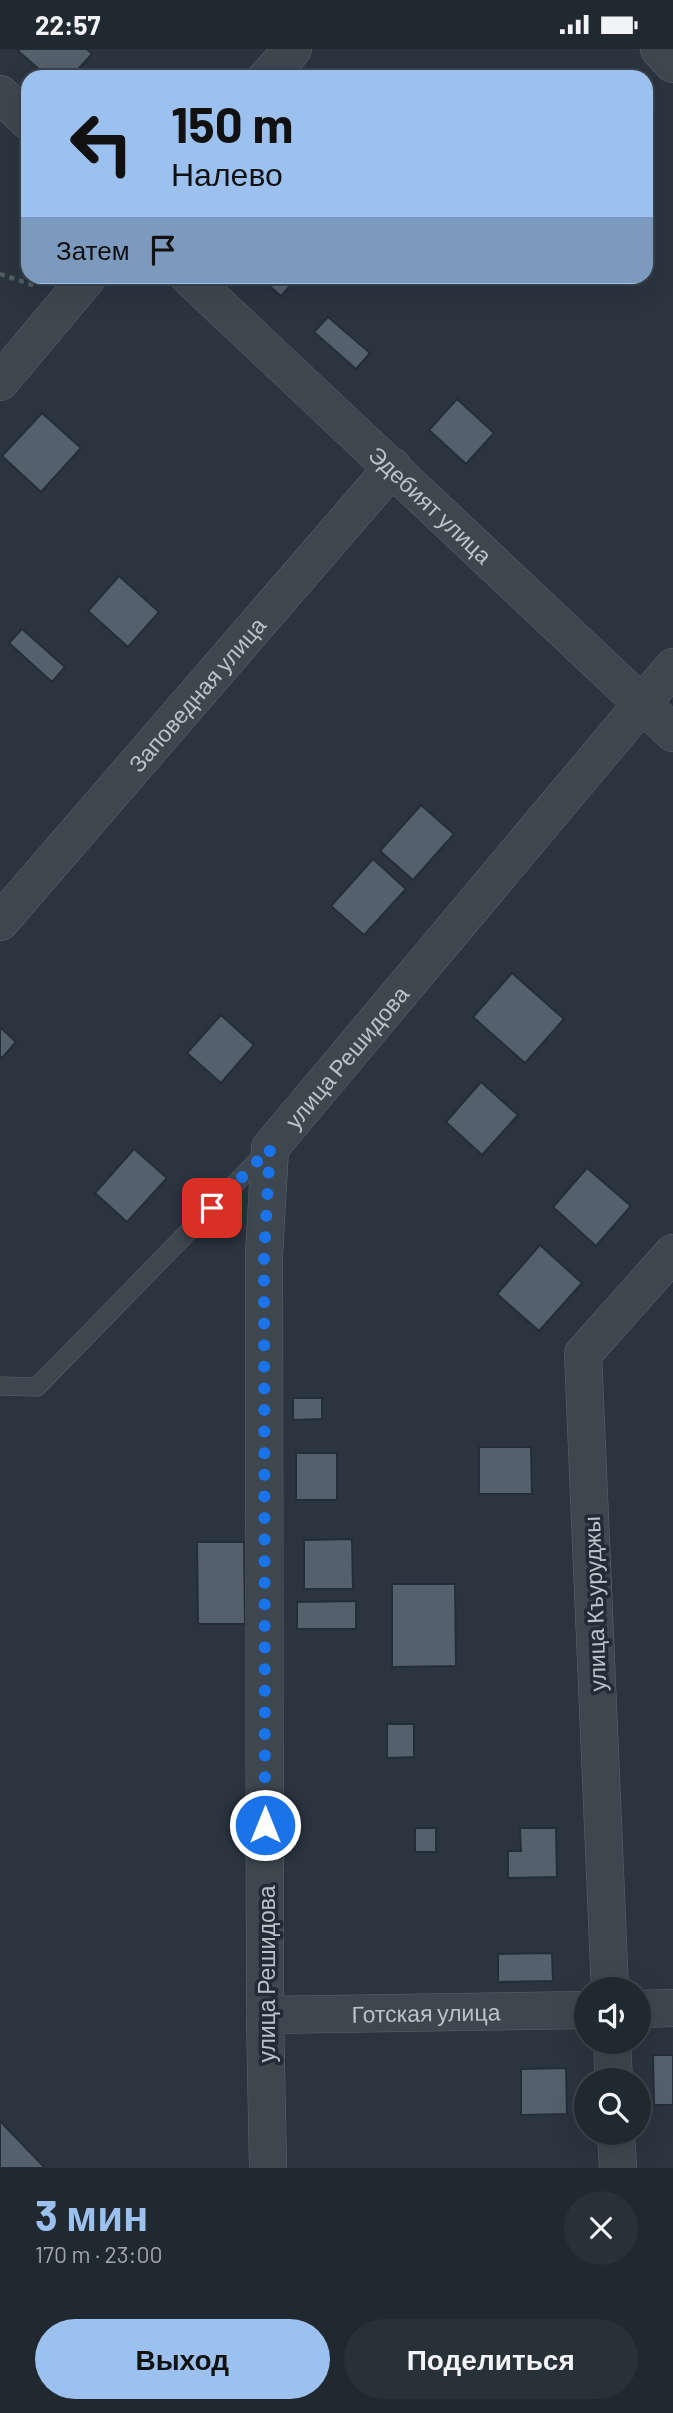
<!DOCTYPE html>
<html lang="ru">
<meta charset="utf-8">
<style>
body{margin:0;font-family:Barlow,sans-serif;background:#283038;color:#f1f3f6;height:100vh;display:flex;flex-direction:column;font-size:26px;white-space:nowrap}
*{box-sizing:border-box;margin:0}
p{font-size:23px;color:#a2a6ab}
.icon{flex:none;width:38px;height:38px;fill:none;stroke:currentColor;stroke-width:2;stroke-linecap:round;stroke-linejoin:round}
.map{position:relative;height:2119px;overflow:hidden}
.drawer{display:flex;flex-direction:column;background:#202830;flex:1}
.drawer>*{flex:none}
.top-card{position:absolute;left:21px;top:21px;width:632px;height:214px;border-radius:21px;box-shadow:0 7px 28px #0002,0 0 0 2px #3d444c;background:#9cc1ee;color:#111;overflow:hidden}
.buttons{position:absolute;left:574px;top:1928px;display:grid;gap:14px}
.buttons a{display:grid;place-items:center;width:77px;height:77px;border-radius:50%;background:#202830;box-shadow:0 7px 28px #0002,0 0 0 2px #3d444c;font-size:35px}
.pin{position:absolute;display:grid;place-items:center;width:60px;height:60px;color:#fff;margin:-30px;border-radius:14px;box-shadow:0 4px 10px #0006}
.me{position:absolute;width:77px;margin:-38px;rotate:0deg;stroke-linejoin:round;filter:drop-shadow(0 0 5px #0008)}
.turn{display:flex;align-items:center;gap:24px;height:147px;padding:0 35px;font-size:32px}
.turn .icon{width:91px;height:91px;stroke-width:2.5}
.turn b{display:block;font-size:49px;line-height:60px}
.then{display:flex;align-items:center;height:66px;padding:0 35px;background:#0003;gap:14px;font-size:26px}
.round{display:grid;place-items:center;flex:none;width:74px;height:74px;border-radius:37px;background:#283038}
.head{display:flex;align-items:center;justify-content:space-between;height:119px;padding:0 35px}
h1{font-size:42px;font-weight:700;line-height:52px;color:#9cc1ee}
.action{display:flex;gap:14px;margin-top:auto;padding:14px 35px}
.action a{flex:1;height:80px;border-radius:42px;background:#9cc1ee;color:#111;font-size:28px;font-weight:700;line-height:80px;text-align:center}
.action a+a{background:#283038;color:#f1f3f6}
.status{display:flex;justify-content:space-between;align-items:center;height:49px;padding:0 35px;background:#202830;direction:ltr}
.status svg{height:19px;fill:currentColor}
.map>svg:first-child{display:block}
.building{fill:#55606d;stroke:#242e38;stroke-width:2}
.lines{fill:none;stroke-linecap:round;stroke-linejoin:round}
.lane-casing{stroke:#5c656e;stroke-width:19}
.street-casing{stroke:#5c656e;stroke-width:38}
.path{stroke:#4e6162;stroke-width:4.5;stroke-dasharray:5 5;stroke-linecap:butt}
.lane{stroke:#3e4750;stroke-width:18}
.street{stroke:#3e4750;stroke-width:37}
.route{stroke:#1a73e8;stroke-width:12;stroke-dasharray:0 21.6}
.labels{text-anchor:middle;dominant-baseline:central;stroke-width:7;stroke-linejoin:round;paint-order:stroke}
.street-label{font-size:23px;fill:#bbc2ca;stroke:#222c36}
</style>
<div class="status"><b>22:57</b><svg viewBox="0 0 49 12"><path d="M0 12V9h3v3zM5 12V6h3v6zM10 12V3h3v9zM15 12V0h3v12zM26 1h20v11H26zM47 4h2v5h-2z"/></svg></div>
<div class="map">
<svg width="673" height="2119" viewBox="0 0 673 2119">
<rect width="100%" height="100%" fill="#2a3540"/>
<g class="building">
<polygon points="20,0 87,0 92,5 71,28 48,28 18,2"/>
<polygon points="259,228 298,228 281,247"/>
<polygon points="328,268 370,304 356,320 314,283"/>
<polygon points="457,350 494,384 466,415 429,381"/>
<polygon points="42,364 81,399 41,443 2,407"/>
<polygon points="119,527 159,563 128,598 88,562"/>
<polygon points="22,580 65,618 52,633 9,594"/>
<polygon points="421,756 454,785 413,831 380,802"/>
<polygon points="373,810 406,840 364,886 331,857"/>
<polygon points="512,924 564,970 525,1014 473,968"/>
<polygon points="221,966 254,996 221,1034 187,1004"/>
<polygon points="0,978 16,993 2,1009 0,1007"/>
<polygon points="481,1033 518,1066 482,1106 446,1073"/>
<polygon points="134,1100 167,1129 127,1173 95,1144"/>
<polygon points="587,1119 631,1157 596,1197 553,1158"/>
<polygon points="540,1196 582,1234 539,1282 497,1245"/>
<polygon points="293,1349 322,1349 322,1370 293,1371"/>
<polygon points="479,1398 531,1398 532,1445 479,1445"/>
<rect x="296" y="1404" width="41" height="47"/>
<polygon points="352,1490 353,1540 304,1540 304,1491"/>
<polygon points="197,1493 244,1493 245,1575 198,1575"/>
<polygon points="392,1535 455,1535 456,1617 392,1618"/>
<polygon points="356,1552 356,1580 297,1580 297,1553"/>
<polygon points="387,1675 414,1675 414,1708 387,1709"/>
<rect x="415" y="1779" width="21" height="24"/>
<polygon points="520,1779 556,1779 557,1828 508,1829 508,1802 521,1802"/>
<polygon points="552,1904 553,1932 498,1933 498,1905"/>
<polygon points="653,2006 673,2006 673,2056 654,2056"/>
<polygon points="566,2019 567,2065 521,2066 521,2020"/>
<polygon points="0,2072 45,2119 0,2119"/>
</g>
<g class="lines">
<g class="lane-casing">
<polyline id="lane" points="0,1337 37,1338 265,1104"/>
</g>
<g class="street-casing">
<g id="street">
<polyline points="659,0 673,15"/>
<polyline points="267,28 293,0"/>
<polyline points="0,45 28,72"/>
<path id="s1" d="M 189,228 L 673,684"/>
<polyline points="0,333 88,228"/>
<path id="s2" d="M 0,873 L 393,418"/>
<polyline points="610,1941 583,1305 673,1204"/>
<polyline points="639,1960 673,1959"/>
<path id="s3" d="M 265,1966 L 586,1961"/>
<polyline points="612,1993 614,2032"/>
<polyline points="616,2084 618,2119"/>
<path id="s4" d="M 268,2119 L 265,1966 L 264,1207 L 270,1099 L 673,618"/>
</g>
</g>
<polyline class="path" points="0,225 36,237"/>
<use href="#lane" class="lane"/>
<use href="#street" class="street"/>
</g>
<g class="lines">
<polyline class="route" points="212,1159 270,1099 264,1207 265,1776"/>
</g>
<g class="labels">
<g class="street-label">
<text stroke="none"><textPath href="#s1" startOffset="332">Эдебият улица</textPath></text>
<text stroke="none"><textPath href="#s2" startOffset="301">Заповедная улица</textPath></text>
<text stroke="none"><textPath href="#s4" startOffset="1139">улица Решидова</textPath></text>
<text transform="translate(594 1555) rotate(-92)">улица Къуруджы</text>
<text transform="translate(266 1925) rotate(-90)">улица Решидова</text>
<text stroke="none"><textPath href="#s3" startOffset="161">Готская улица</textPath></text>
</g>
</g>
</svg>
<div class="buttons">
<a><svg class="icon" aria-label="sound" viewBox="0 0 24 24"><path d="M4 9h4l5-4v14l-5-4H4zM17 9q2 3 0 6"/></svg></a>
<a><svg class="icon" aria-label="search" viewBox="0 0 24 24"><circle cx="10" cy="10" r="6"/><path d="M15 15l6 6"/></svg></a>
</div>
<div class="pin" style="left:212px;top:1159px;background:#d93025"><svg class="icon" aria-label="arrive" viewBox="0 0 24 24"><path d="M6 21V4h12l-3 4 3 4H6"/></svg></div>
<svg class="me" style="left:265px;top:1776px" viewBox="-20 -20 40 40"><circle r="17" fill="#1a73e8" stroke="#fff" stroke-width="3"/><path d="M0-11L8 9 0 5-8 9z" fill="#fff"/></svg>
<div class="top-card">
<div class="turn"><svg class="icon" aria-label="left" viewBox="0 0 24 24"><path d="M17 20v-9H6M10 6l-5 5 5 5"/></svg><div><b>150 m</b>Налево</div></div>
<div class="then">Затем<svg class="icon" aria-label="arrive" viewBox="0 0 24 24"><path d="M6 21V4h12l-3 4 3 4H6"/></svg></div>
</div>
</div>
<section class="drawer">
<div class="head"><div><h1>3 мин</h1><p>170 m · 23:00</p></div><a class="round"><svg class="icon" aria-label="close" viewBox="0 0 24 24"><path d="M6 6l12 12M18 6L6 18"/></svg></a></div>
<div class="action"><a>Выход</a><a>Поделиться</a></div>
</section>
